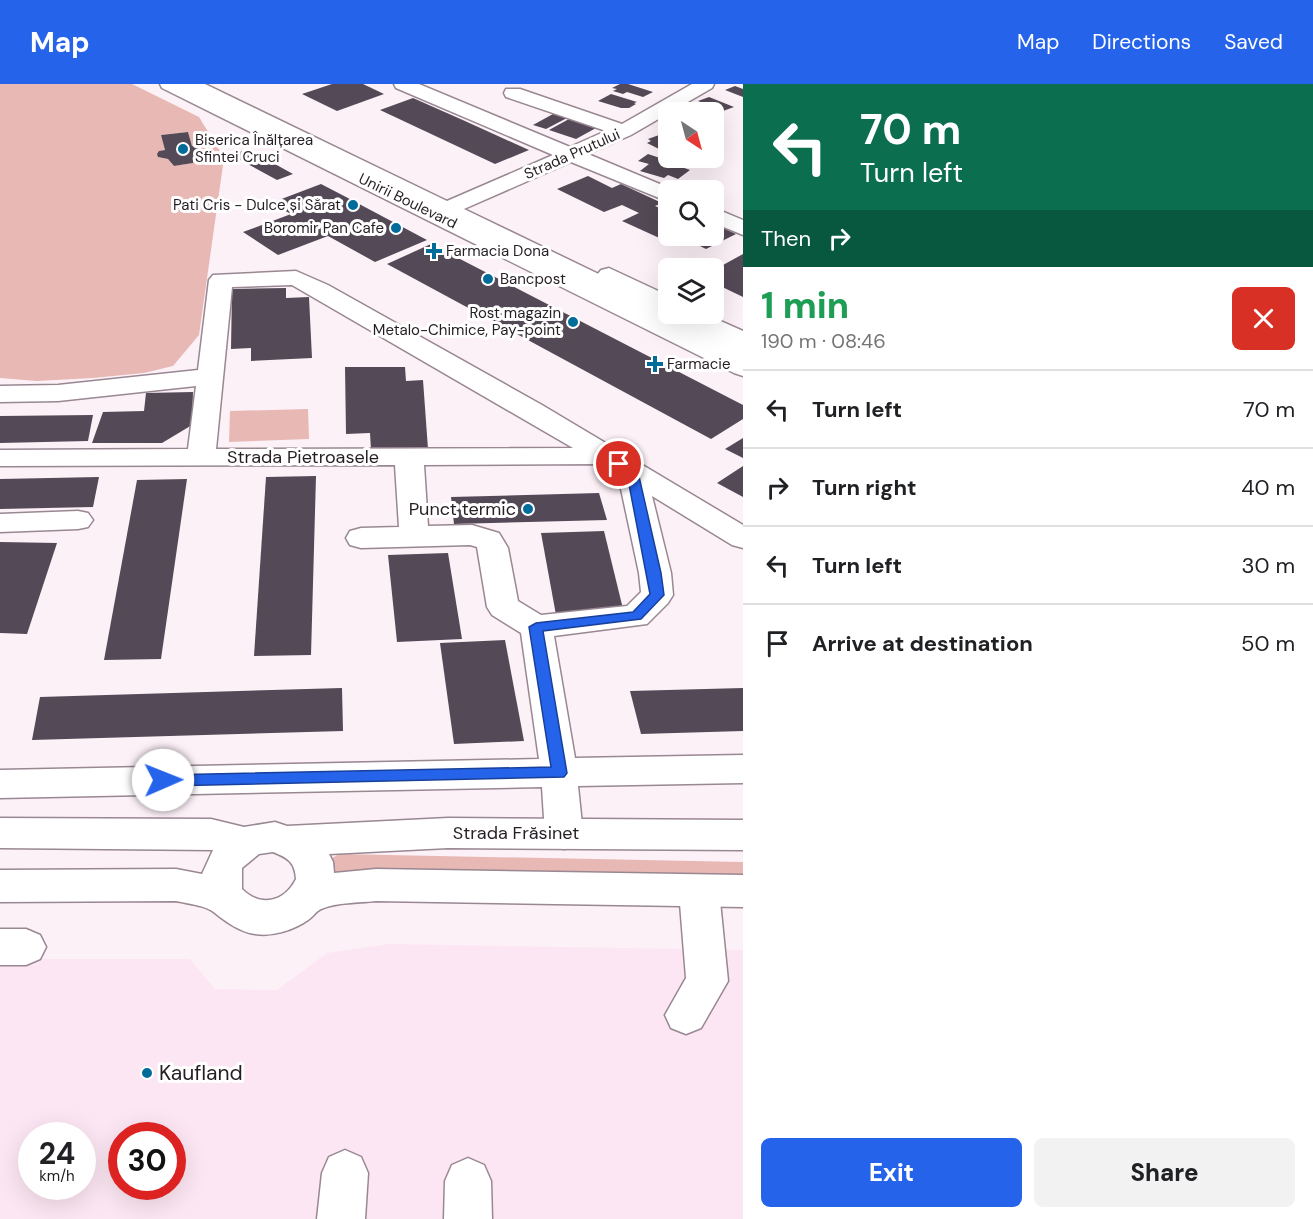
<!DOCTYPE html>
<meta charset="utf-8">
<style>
body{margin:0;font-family:"DM Sans",sans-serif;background:#f2f2f2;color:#202124;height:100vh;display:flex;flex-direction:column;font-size:22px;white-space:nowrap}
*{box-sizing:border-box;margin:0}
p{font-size:20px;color:#757577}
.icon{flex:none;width:33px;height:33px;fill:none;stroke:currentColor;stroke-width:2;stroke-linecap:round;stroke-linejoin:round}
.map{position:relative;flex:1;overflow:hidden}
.side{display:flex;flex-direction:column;background:#fff;width:570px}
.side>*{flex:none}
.banner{background:#0b6e4f;color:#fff;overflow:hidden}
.needle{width:39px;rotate:144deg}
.tools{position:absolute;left:658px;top:18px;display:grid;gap:12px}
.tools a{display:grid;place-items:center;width:66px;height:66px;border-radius:9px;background:#fff;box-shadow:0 6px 24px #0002;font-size:30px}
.speed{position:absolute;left:18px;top:1038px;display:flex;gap:12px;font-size:30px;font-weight:700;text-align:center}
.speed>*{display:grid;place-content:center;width:78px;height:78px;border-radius:50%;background:#fff;box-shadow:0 6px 24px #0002;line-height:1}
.speed small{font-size:15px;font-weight:400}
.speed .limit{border:9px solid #d22;background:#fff;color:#111}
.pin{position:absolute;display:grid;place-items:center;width:51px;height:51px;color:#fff;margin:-26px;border:3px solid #fff;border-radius:50%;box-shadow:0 2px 6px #0007}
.me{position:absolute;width:66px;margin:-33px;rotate:89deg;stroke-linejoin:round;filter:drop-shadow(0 0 4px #0008)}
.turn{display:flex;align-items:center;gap:21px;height:126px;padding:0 18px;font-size:27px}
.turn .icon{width:78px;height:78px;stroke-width:2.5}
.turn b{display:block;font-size:42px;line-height:51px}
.then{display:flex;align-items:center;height:57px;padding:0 18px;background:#0003;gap:12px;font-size:22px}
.round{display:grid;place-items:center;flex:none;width:63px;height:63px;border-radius:9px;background:#f2f2f2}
.summary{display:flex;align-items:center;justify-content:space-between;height:102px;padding:0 18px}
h1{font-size:36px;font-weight:800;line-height:45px;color:#1e9e55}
.action{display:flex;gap:12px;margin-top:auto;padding:12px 18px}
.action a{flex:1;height:69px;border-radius:9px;background:#2563eb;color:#fff;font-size:24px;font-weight:800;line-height:69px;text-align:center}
.action a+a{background:#f2f2f2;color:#202124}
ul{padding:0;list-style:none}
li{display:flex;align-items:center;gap:18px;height:78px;padding:0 18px;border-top:2px solid #e0e0e0}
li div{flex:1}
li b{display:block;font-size:22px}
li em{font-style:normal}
header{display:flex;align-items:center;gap:36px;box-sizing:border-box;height:84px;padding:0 30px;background:#2563eb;color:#fff}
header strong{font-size:28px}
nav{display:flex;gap:33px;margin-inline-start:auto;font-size:21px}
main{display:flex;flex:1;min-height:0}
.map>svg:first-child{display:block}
.built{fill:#fce6f3;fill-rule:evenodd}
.green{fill:#e8b8b5;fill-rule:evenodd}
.building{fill:#544956}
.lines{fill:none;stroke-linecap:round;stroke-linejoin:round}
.minor-casing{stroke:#998792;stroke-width:3}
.major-casing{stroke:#998792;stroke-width:3}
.minor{fill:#fff;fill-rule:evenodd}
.major{fill:#fff;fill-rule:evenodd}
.route{fill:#2563eb;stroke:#184099;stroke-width:1.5}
.poi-dot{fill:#016c99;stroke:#fff;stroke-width:2}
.labels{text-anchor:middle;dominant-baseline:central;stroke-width:6;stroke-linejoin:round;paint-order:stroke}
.far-poi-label{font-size:15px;fill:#251e23;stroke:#fff;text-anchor:start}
.far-street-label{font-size:15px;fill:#251e23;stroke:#fff}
.street-label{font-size:18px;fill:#251e23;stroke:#fff}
.poi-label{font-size:18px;fill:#251e23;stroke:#fff;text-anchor:end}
.near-poi-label{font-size:21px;fill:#251e23;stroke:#fff;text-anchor:start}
</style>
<header>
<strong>Map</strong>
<nav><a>Map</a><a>Directions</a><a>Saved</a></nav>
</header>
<main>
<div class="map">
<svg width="743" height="1135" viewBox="0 0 743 1135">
<rect width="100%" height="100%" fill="#fdf1f8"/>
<path class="built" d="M 389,860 L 743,866 L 743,1135 L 0,1135 L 0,875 L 190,875 L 215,905 L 277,906 L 327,869 ZM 32,1052 L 82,1052 L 82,1102 L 32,1102 ZM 122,1052 L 172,1052 L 172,1102 L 122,1102 Z"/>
<g class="green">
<path d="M 0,0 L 132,0 L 199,33 L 224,74 L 199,251 L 173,282 L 144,289 L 93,294 L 37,297 L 0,294 ZM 188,48 L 192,62 L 198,63 L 203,67 L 194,71 L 193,79 L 174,82 L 168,75 L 158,73 L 159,67 L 165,66 L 161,51 Z"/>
<polygon points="308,325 309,355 229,358 230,327"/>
<polygon points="339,770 743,778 743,797 337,790 329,776"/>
</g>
<g class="building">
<polygon points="332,0 363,0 384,10 337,27 302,10"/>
<polygon points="620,0 628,0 653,8 643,13 627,8 623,10 613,7 617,5 612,4"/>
<polygon points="735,2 743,5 743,13 725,6"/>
<polygon points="611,10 637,18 634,19 636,20 629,24 621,24 598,17"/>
<polygon points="709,13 734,23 723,27 698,17"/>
<polygon points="413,14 465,37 529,66 495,80 380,26"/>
<polygon points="553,30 567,34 546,45 533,41"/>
<polygon points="569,35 596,44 576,55 549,46"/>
<polygon points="188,48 192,62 198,63 204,67 194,71 193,79 174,82 168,75 158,73 157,70 159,67 165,66 161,51"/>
<polygon points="659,51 669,55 669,70 647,59 651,57 648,55"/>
<polygon points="245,66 255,69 293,90 277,96 231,71"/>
<polygon points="648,70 675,79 673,80 690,86 678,95 668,91 664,94 640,87 649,80 638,77"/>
<polygon points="588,92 612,104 621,100 662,119 655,122 669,128 669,152 714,152 714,140 736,150 706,165 688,156 677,162 622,137 639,129 622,121 604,128 557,105"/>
<polygon points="321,100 346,113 427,156 375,178 328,152 278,171 243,148 291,130 271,119"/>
<polygon points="431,160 743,321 743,335 711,355 387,180"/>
<polygon points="743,170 743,213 714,199 714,186"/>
<polygon points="286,204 286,214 309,213 312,274 251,277 251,264 231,265 232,205"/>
<polygon points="345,283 405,283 406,297 423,296 428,365 371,366 370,349 346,350"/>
<polygon points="193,308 192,341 162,359 92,359 103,328 144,327 146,309"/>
<polygon points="93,331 88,357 0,359 0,332"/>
<polygon points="743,354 743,374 725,365"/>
<polygon points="743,382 743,413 717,399"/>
<polygon points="316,392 311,571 254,572 266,393"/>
<polygon points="99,393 93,423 0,425 0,395"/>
<polygon points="187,395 161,575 104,576 137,396"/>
<polygon points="599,409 607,436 454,440 451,413"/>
<polygon points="604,447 624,529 556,531 541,449"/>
<polygon points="0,458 57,459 27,550 0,549"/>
<polygon points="448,469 462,555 397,558 388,471"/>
<polygon points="505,556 524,657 454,660 440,559"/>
<polygon points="342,604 343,647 32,656 40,613"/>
<polygon points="743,604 743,647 641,650 630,607"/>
</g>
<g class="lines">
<g class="minor-casing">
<g id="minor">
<polygon points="181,0 205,0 447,117 553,71 396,4 394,0 419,0 570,63 606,47 506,13 504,9 506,5 520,5 622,40 692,0 714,0 712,4 631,51 588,70 674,106 669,106 669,118 571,78 464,125 669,224 669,230 679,230 743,260 743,278 734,275 446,133 435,137 427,135 424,130 429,125 183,4"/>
<polygon points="714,124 743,136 743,151 714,139"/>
<path d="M 296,187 L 328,201 L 542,321 L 743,441 L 743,464 L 732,461 L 652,412 L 671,489 L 673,511 L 668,519 L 647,540 L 554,552 L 575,674 L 743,671 L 743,699 L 578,702 L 583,750 L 577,761 L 564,765 L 551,761 L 545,750 L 542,703 L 0,714 L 0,686 L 539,675 L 521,549 L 492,531 L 487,523 L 477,463 L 470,461 L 361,464 L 350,461 L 346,454 L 350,447 L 361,444 L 399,443 L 395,381 L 0,382 L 0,366 L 188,365 L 196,302 L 58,317 L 0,318 L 0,302 L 58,301 L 198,286 L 209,196 L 213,191 ZM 292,201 L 573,364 L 216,365 L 232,203 ZM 601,380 L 618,391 L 639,489 L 641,508 L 627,522 L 541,531 L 518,517 L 508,464 L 499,449 L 472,441 L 428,442 L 424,381 Z"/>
<polygon points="78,427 88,429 93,436 88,443 78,445 0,448 0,430"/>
<polygon points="699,791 713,795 719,807 728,897 701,944 686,950 671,944 665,931 686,894 679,807 685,795"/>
<polygon points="0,845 26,845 40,851 46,863 40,875 26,881 0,881"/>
<polygon points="345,1066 361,1073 368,1089 365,1135 317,1135 322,1089 329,1073"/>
<polygon points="468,1074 484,1081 491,1097 492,1135 444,1135 445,1097 452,1081"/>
</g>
</g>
<g class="major-casing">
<g id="major">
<polygon points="160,0 184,0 743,274 743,292 734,289 162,4"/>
<polygon points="609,184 669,212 669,228 601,196 597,191 601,186"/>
<polygon points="675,230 705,230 743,247 743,265 678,235"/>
<path d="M 0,734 L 211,735 L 244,743 L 275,738 L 287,742 L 448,734 L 743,736 L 743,766 L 448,764 L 329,770 L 333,778 L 334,789 L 376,785 L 743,791 L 743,823 L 376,817 C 358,819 338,818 321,825 C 316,827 313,833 308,836 C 294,846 272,853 255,850 C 240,848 226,838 215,829 C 205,821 189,820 176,817 L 0,818 L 0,786 L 176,785 L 202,790 L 213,766 L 0,764 ZM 273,768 C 288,774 295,778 296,795 C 284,819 260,823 242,805 L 242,784 L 259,770 Z"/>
</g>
</g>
<use href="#minor" class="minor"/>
<use href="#major" class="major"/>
</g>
<polygon class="route" points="619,376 638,388 661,489 664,511 641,535 543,547 567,689 564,693 163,702 158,701 156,696 158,692 163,691 551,683 529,543 536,539 633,528 650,510 627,390 613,380"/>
<g class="poi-dot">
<circle cx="183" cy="65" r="6"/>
<circle cx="353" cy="121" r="6"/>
<circle cx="396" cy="144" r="6"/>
<path d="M431 158h6v6h6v6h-6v6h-6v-6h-6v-6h6z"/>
<circle cx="488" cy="195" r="6"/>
<circle cx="573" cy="238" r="6"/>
<path d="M652 271h6v6h6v6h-6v6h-6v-6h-6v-6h6z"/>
<circle cx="528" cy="425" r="6"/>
<circle cx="147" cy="989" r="6"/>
</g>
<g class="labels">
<g class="far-poi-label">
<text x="195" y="56">Biserica Înălțarea<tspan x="195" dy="17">Sfintei Cruci</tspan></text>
<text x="341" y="121" text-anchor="end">Pati Cris - Dulce și Sărat</text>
<text x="384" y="144" text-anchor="end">Boromir Pan Cafe</text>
<text x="446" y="167">Farmacia Dona</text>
<text x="500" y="195">Bancpost</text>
<text x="561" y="229" text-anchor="end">Rost magazin<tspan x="561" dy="17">Metalo-Chimice, Pay-point</tspan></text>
<text x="667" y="280">Farmacie</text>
</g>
<g class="far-street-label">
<text transform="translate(572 70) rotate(-24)">Strada Prutului</text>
<text transform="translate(408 117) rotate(26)">Unirii Boulevard</text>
</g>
<g class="street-label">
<text x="303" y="373">Strada Pietroasele</text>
<text x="516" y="749">Strada Frăsinet</text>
</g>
<g class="poi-label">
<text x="516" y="425">Punct termic</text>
</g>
<g class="near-poi-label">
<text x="159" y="989">Kaufland</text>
</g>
</g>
</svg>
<div class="tools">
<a><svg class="needle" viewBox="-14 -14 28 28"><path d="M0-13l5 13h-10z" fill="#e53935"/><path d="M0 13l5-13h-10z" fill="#757577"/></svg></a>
<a><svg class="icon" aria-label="search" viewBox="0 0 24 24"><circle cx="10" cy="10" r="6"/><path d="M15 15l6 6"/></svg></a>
<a><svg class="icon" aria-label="layers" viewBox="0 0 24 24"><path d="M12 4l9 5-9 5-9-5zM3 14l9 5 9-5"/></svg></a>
</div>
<div class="speed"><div>24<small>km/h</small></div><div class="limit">30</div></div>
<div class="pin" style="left:619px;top:380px;background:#d93025"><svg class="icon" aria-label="arrive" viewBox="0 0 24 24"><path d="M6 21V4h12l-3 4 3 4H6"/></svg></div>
<svg class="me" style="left:163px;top:696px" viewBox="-20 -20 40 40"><circle r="19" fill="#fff"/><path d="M0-13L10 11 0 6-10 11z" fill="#2563eb"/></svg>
</div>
<section class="side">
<div class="banner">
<div class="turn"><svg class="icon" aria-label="left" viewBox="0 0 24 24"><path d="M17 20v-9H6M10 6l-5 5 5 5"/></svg><div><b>70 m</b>Turn left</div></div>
<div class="then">Then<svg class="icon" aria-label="right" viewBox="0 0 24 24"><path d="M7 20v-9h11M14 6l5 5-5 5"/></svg></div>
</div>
<div class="summary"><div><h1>1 min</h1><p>190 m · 08:46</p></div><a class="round" style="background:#d93025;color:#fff"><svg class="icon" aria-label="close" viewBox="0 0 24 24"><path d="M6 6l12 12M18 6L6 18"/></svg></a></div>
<ul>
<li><svg class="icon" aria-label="left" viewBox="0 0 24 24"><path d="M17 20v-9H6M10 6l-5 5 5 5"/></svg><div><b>Turn left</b></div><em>70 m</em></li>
<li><svg class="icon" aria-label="right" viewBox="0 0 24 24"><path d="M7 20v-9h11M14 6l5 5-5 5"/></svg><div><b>Turn right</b></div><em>40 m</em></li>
<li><svg class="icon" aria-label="left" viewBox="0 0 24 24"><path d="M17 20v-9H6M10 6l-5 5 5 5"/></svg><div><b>Turn left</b></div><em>30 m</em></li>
<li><svg class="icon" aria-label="arrive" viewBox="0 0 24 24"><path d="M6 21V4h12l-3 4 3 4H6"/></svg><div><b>Arrive at destination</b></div><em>50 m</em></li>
</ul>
<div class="action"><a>Exit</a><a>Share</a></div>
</section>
</main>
